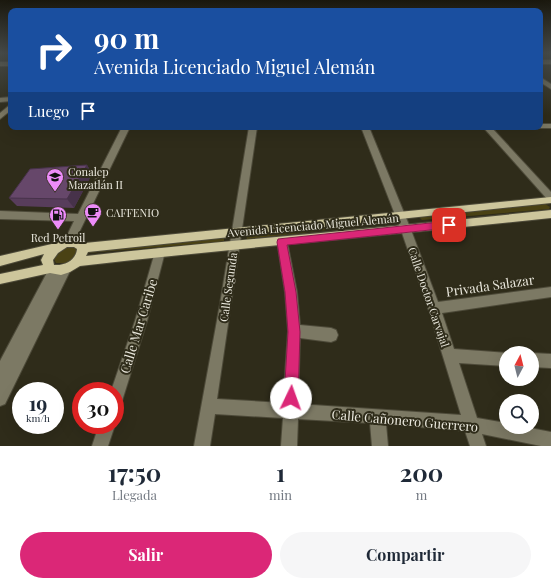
<!DOCTYPE html>
<html lang="es">
<meta charset="utf-8">
<style>
body{margin:0;font-family:"Playfair Display",serif;background:#f6f6f7;color:#1f2937;height:100vh;display:flex;flex-direction:column;font-size:15px;white-space:nowrap}
*{box-sizing:border-box;margin:0}
p{font-size:13px;color:#747a83}
.icon{flex:none;width:22px;height:22px;fill:none;stroke:currentColor;stroke-width:2;stroke-linecap:round;stroke-linejoin:round}
.map{position:relative;height:446px;overflow:hidden}
.sheet{display:flex;flex-direction:column;background:#fff;flex:1}
.sheet>*{flex:none}
.guide{position:absolute;left:8px;top:8px;width:535px;height:122px;border-radius:8px;box-shadow:0 4px 16px #0002;background:#1a4fa0;color:#fff;overflow:hidden}
.needle{width:26px;rotate:7deg}
.fabs{position:absolute;left:499px;top:346px;display:grid;gap:8px}
.fabs a{display:grid;place-items:center;width:40px;height:40px;border-radius:50%;background:#fff;box-shadow:0 4px 16px #0002;font-size:20px}
.speed{position:absolute;left:12px;top:382px;display:flex;gap:8px;font-size:20px;font-weight:700;text-align:center}
.speed>*{display:grid;place-content:center;width:52px;height:52px;border-radius:50%;background:#fff;box-shadow:0 4px 16px #0002;line-height:1}
.speed small{font-size:10px;font-weight:400}
.speed .limit{border:6px solid #d22;background:#fff;color:#111}
.pin{position:absolute;display:grid;place-items:center;width:34px;height:34px;color:#fff;margin:-17px;border-radius:8px;box-shadow:0 2px 6px #0006}
.me{position:absolute;width:44px;margin:-22px;rotate:3deg;stroke-linejoin:round;filter:drop-shadow(0 0 3px #0008)}
.turn{display:flex;align-items:center;gap:14px;height:84px;padding:0 20px;font-size:18px}
.turn .icon{width:52px;height:52px;stroke-width:2.5}
.turn b{display:block;font-size:28px;line-height:34px}
.then{display:flex;align-items:center;height:38px;padding:0 20px;background:#0003;gap:8px;font-size:15px}
.eta{display:flex;justify-content:space-evenly;align-items:center;height:68px;text-align:center}
.eta b{font-size:24px;font-weight:700;line-height:28px}
.button{display:flex;gap:8px;margin-top:auto;padding:8px 20px}
.button a{flex:1;height:46px;border-radius:24px;background:#db2777;color:#fff;font-size:16px;font-weight:700;line-height:46px;text-align:center}
.button a+a{background:#f6f6f7;color:#1f2937}
.map>svg:first-child{display:block}
.green{fill:#4a4214}
.lines{fill:none;stroke-linecap:round;stroke-linejoin:round}
.minor-casing{stroke:#4d4a39;stroke-width:2}
.major-casing{stroke:#4d4a39;stroke-width:2}
.minor{fill:#7c7964;fill-rule:evenodd}
.major{fill:#cdc69c;fill-rule:evenodd}
.wall{fill:#583d5b}
.shaded-wall{fill:#47324a}
.building{fill:#66476a;stroke:#47324a}
.route{fill:#db2777;stroke:#8e194d}
.labels{text-anchor:middle;dominant-baseline:central;stroke-width:4;stroke-linejoin:round;paint-order:stroke}
.poi-label{font-size:11px;fill:#eae8dd;stroke:#2f2c1a;text-anchor:start}
.street-label{font-size:11px;fill:#eae8dd;stroke:#2f2c1a}
.near-street-label{font-size:13px;fill:#eae8dd;stroke:#2f2c1a}
</style>
<div class="map">
<svg width="551" height="446" viewBox="0 0 551 446">
<rect width="100%" height="100%" fill="#2f2c1a"/>
<g class="green">
<polygon points="545,204 550,207 549,209 422,220 418,216"/>
<polygon points="386,219 391,220 389,223 247,239 246,234"/>
<polygon points="224,237 224,241 220,242 88,253 89,249"/>
<path d="M 72,247 L 77,249 L 76,257 L 67,263 L 56,263 L 54,259 C 58,251 63,247 72,247 Z"/>
</g>
<g class="lines">
<g class="minor-casing">
<g id="minor">
<rect x="540" y="60" width="11" height="4"/>
<rect x="0" y="62" width="11" height="4"/>
<polygon points="540,77 551,84 551,89 540,82"/>
<polygon points="11,97 11,101 0,102 0,98"/>
<polygon points="11,104 11,110 0,119 0,113"/>
<polygon points="540,124 551,124 551,128 537,128 540,127"/>
<polygon points="122,127 130,127 73,245 69,246 65,245 64,242 74,221 0,219 0,211 78,214"/>
<polygon points="249,127 257,127 217,399 283,403 288,331 285,292 277,241 278,238 282,237 286,238 287,241 297,292 300,325 331,328 336,330 338,335 336,340 331,342 300,338 298,404 461,415 428,308 401,230 361,127 369,127 411,230 438,302 551,287 551,297 442,313 454,349 508,353 506,353 506,366 459,363 477,418 506,423 506,427 525,427 551,432 551,446 541,446 482,434 486,446 470,446 465,431 386,424 388,446 372,446 370,423 298,419 297,446 281,446 283,418 215,414 210,446 194,446 220,304"/>
<polygon points="483,127 491,127 551,192 551,201 548,200"/>
<polygon points="160,248 164,249 165,252 147,321 122,401 120,406 115,408 115,391 111,391 135,321 155,252 156,249"/>
<polygon points="65,264 69,266 71,269 5,404 0,406 0,361 50,267 54,265 58,267 59,269 61,266"/>
<polygon points="532,353 551,354 551,368 532,367"/>
<polygon points="99,425 115,425 108,446 92,446"/>
</g>
</g>
<g class="major-casing">
<path id="major" d="M 551,197 L 551,203 L 88,252 L 86,256 C 241,239 396,227 551,210 L 551,218 C 394,235 236,248 80,266 L 70,272 L 61,275 L 50,273 L 0,284 L 0,274 L 43,265 L 41,260 L 44,254 L 0,266 L 0,256 L 56,243 L 65,239 L 75,238 L 85,243 ZM 67,247 L 74,247 L 77,249 C 76,260 65,266 54,265 L 53,260 L 58,253 Z"/>
</g>
<use href="#minor" class="minor"/>
<use href="#major" class="major"/>
</g>
<polygon class="wall" points="87,165 92,174 74,208 17,206 9,198"/>
<polygon class="shaded-wall" points="87,165 92,174 74,208 67,199"/>
<polygon class="building" points="87,165 67,199 9,198 30,169"/>
<linearGradient id="sky" x2="0" y2="1"><stop stop-color="#1a180e"/><stop offset="0.46" stop-color="#474b49"/><stop offset="1" stop-color="#474b49" stop-opacity="0"/></linearGradient>
<rect width="551" height="115" fill="url(#sky)"/>
<polygon class="route" points="449,221 454,225 449,228 287,245 296,292 300,332 298,398 296,403 291,405 286,403 284,398 288,332 285,292 277,242 278,239"/>
<defs>
<g id="university-pin" transform="scale(0.9)"><path d="M0 17L-7.5 6A9.5 9.5 0 1 1 7.5 6Z" fill="#ed8cf9" stroke="#2f2c1a"/><path d="M0-5L7-2L0 1L-7-2ZM-4 1L0 2.5L4 1V4Q0 6-4 4Z" fill="#111"/></g>
<g id="cafe-pin" transform="scale(0.9)"><path d="M0 17L-7.5 6A9.5 9.5 0 1 1 7.5 6Z" fill="#ed8cf9" stroke="#2f2c1a"/><path d="M-5.5-4.5H6V0H3Q3 3.5 0 3.5H-2.5Q-5.5 3.5-5.5 0ZM3-3.2v2h1.7v-2ZM-6 4.5H4V6H-6Z" fill="#111"/></g>
<g id="fuel-pin" transform="scale(0.9)"><path d="M0 17L-7.5 6A9.5 9.5 0 1 1 7.5 6Z" fill="#ed8cf9" stroke="#2f2c1a"/><path d="M-5.5-6h7V0h2V4h1.3V-2.5L3-4.5l.8-.8L6-3V5H2.5V1h-1V6h-7ZM-4.2-4.7v3.2H.2V-4.7Z" fill="#111"/></g>
</defs>
<g fill-rule="evenodd">
<use href="#university-pin" x="55" y="177"/>
<use href="#cafe-pin" x="93" y="212"/>
<use href="#fuel-pin" x="58" y="215"/>
</g>
<g class="labels">
<g class="poi-label">
<text x="68" y="171">Conalep<tspan x="68" dy="13">Mazatlán II</tspan></text>
<text x="106" y="212">CAFFENIO</text>
<text x="58" y="237" text-anchor="middle">Red Petroil</text>
</g>
<g class="street-label">
<text transform="translate(313 225) rotate(-5)">Avenida Licenciado Miguel Alemán</text>
<text transform="translate(228 287) rotate(-82)">Calle Segunda</text>
<text transform="translate(429 297) rotate(71)">Calle Doctor Carvajal</text>
</g>
<g class="near-street-label">
<text transform="translate(490 285) rotate(-8)">Privada Salazar</text>
<text transform="translate(138 326) rotate(-73)">Calle Mar Caribe</text>
<text transform="translate(405 420) rotate(5)">Calle Cañonero Guerrero</text>
</g>
</g>
</svg>
<div class="fabs">
<a><svg class="needle" viewBox="-14 -14 28 28"><path d="M0-13l5 13h-10z" fill="#e53935"/><path d="M0 13l5-13h-10z" fill="#747a83"/></svg></a>
<a><svg class="icon" aria-label="search" viewBox="0 0 24 24"><circle cx="10" cy="10" r="6"/><path d="M15 15l6 6"/></svg></a>
</div>
<div class="speed"><div>19<small>km/h</small></div><div class="limit">30</div></div>
<div class="pin" style="left:449px;top:225px;background:#d93025"><svg class="icon" aria-label="arrive" viewBox="0 0 24 24"><path d="M6 21V4h12l-3 4 3 4H6"/></svg></div>
<svg class="me" style="left:291px;top:398px" viewBox="-20 -20 40 40"><circle r="19" fill="#fff"/><path d="M0-13L10 11 0 6-10 11z" fill="#db2777"/></svg>
<div class="guide">
<div class="turn"><svg class="icon" aria-label="right" viewBox="0 0 24 24"><path d="M7 20v-9h11M14 6l5 5-5 5"/></svg><div><b>90 m</b>Avenida Licenciado Miguel Alemán</div></div>
<div class="then">Luego<svg class="icon" aria-label="arrive" viewBox="0 0 24 24"><path d="M6 21V4h12l-3 4 3 4H6"/></svg></div>
</div>
</div>
<section class="sheet">
<div class="eta">
<div><b>17:50</b><p>Llegada</p></div>
<div><b>1</b><p>min</p></div>
<div><b>200</b><p>m</p></div>
</div>
<div class="button"><a>Salir</a><a>Compartir</a></div>
</section>
